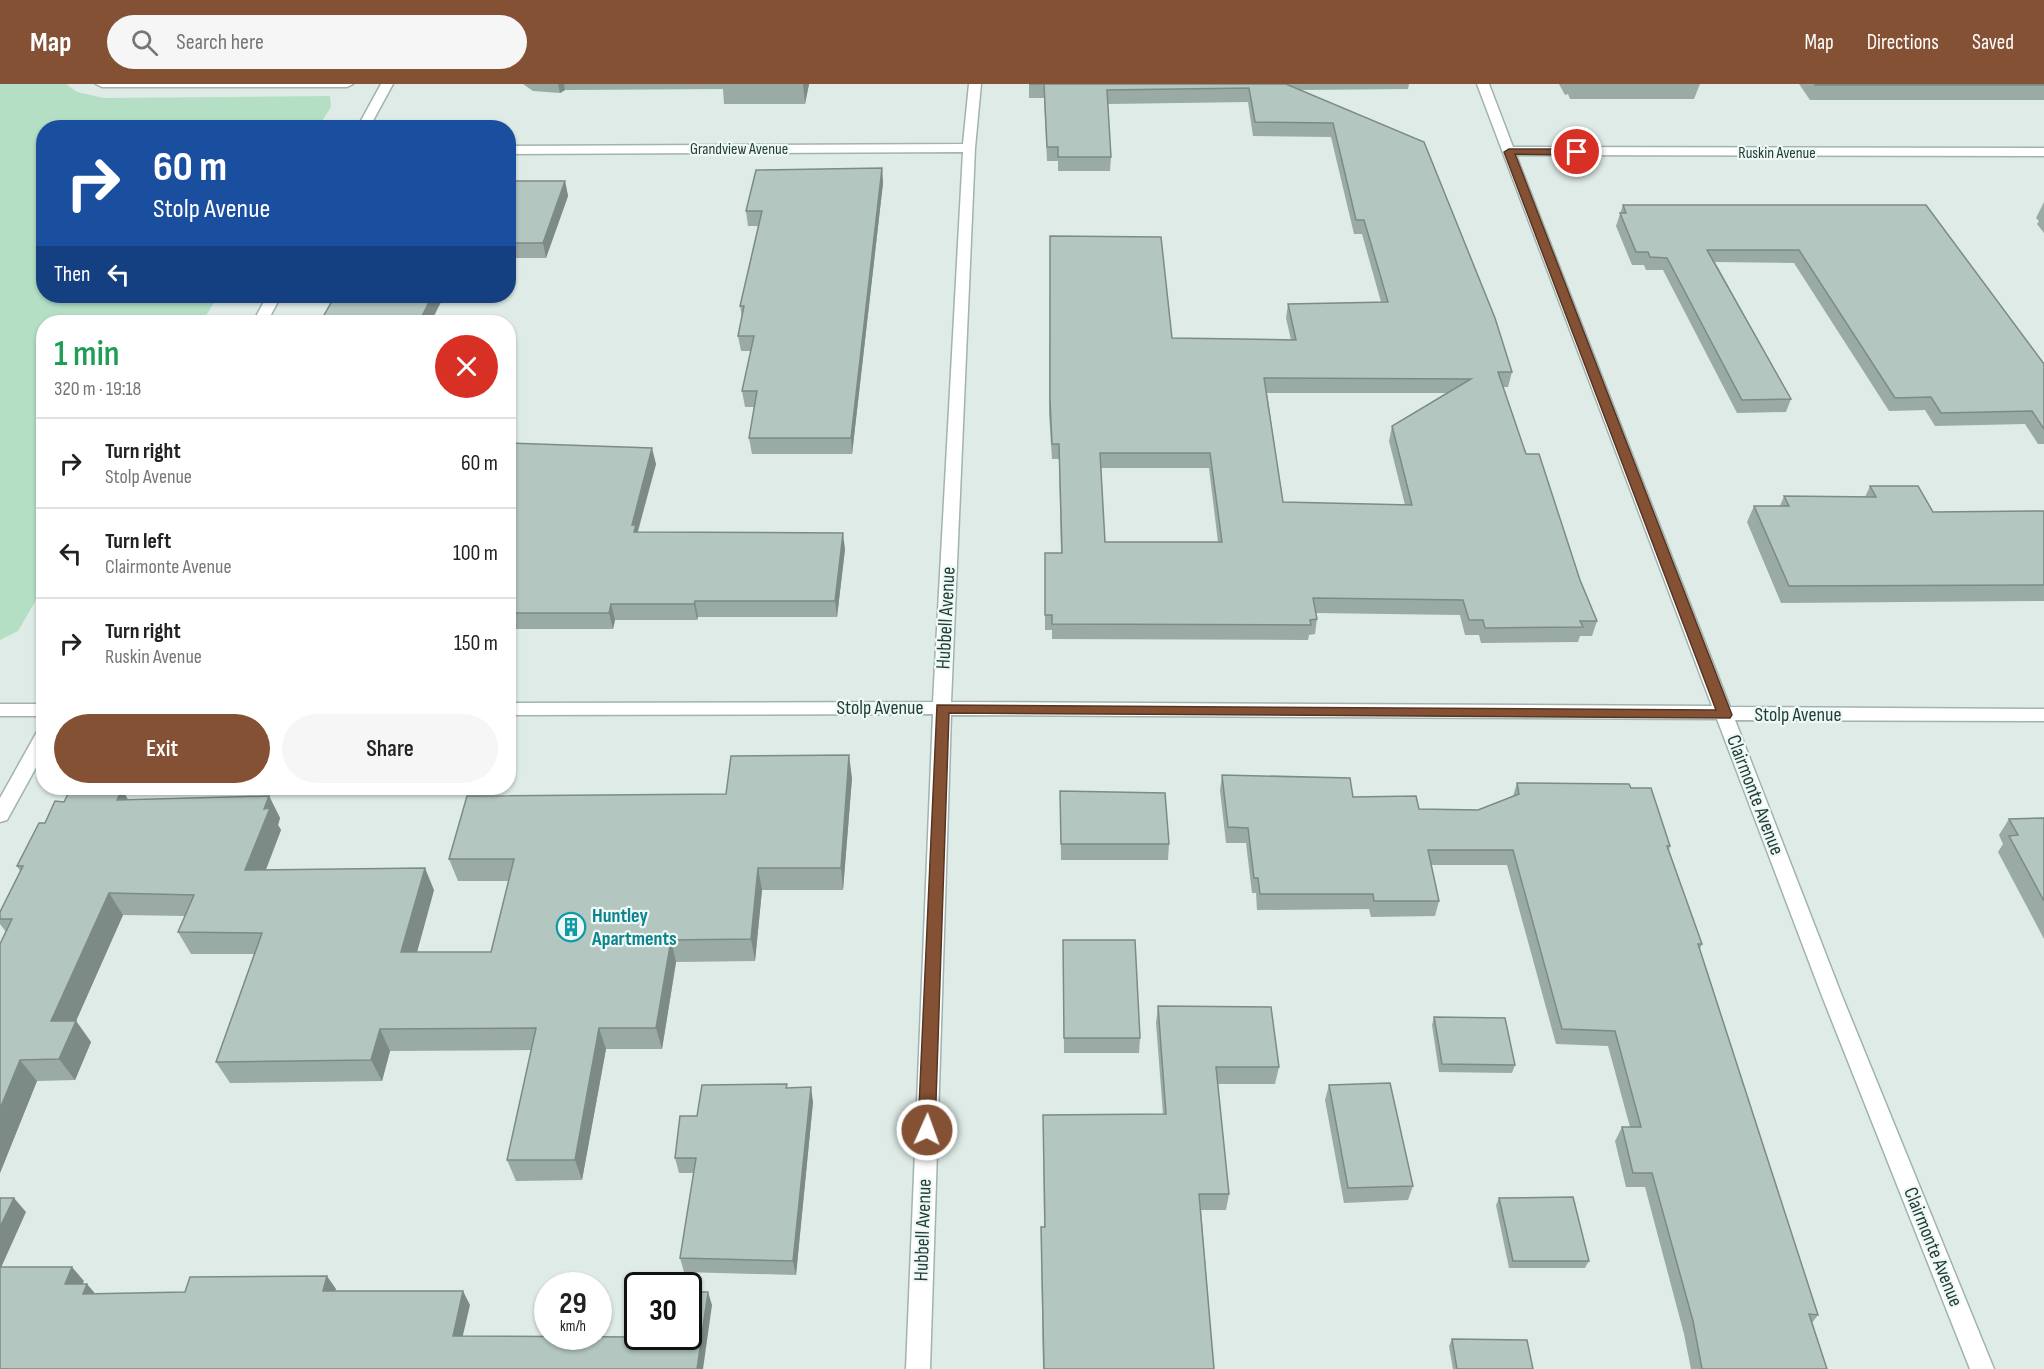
<!DOCTYPE html>
<meta charset="utf-8">
<style>
body{margin:0;font-family:"Sofia Sans Condensed",sans-serif;background:#f6f6f6;color:#222;height:100vh;display:flex;flex-direction:column;font-size:22px;white-space:nowrap}
*{box-sizing:border-box;margin:0}
p{font-size:20px;color:#767676}
.icon{flex:none;width:33px;height:33px;fill:none;stroke:currentColor;stroke-width:2;stroke-linecap:round;stroke-linejoin:round}
.map{position:relative;flex:1;overflow:hidden}
.side{position:absolute;left:36px;top:231px;width:480px;height:480px;display:flex;flex-direction:column;background:#fff;border-radius:24px;box-shadow:0 2px 4px #0004}
.side>*{flex:none}
.top-card{position:absolute;left:36px;top:36px;width:480px;height:183px;border-radius:24px;box-shadow:0 2px 4px #0004;background:#1a4fa0;color:#fff;overflow:hidden}
.speed{position:absolute;left:534px;top:1188px;display:flex;gap:12px;font-size:30px;font-weight:700;text-align:center}
.speed>*{display:grid;place-content:center;width:78px;height:78px;border-radius:50%;background:#fff;box-shadow:0 2px 4px #0004;line-height:1}
.speed small{font-size:15px;font-weight:400}
.speed .limit{border:3px solid #111;border-radius:9px;background:#fff;color:#111}
.pin{position:absolute;display:grid;place-items:center;width:51px;height:51px;color:#fff;margin:-26px;border:3px solid #fff;border-radius:50%;box-shadow:0 2px 6px #0007}
.me{position:absolute;width:66px;margin:-33px;rotate:2deg;stroke-linejoin:round;filter:drop-shadow(0 0 4px #0008)}
.turn{display:flex;align-items:center;gap:21px;height:126px;padding:0 18px;font-size:27px}
.turn .icon{width:78px;height:78px;stroke-width:2.5}
.turn b{display:block;font-size:42px;line-height:51px}
.then{display:flex;align-items:center;height:57px;padding:0 18px;background:#0003;gap:12px;font-size:22px}
.round{display:grid;place-items:center;flex:none;width:63px;height:63px;border-radius:32px;background:#f6f6f6}
.overview{display:flex;align-items:center;justify-content:space-between;height:102px;padding:0 18px}
h1{font-size:36px;font-weight:600;line-height:45px;color:#1e9e55}
.button{display:flex;gap:12px;margin-top:auto;padding:12px 18px}
.button a{flex:1;height:69px;border-radius:36px;background:#855134;color:#fff;font-size:24px;font-weight:600;line-height:69px;text-align:center}
.button a+a{background:#f6f6f6;color:#222}
ul{padding:0;list-style:none}
li{display:flex;align-items:center;gap:18px;height:90px;padding:0 18px;border-top:2px solid #e0e0e0}
li div{flex:1}
li b{display:block;font-size:22px}
li em{font-style:normal}
header{display:flex;align-items:center;gap:36px;box-sizing:border-box;height:84px;padding:0 30px;background:#855134;color:#fff}
header strong{font-size:28px}
nav{display:flex;gap:33px;margin-inline-start:auto;font-size:21px}
.search{width:420px;height:54px;background:#f6f6f6;display:flex;align-items:center;gap:15px;box-sizing:border-box;padding:0 21px;border-radius:33px;color:#767676;font-size:22px}
.map>svg:first-child{display:block}
.green{fill:#b4dfc5}
.lines{fill:none;stroke-linecap:round;stroke-linejoin:round}
.street-casing{stroke:#a1b3af;stroke-width:3}
.street{fill:#fff;fill-rule:evenodd}
.wall{fill:#9aaaa5;fill-rule:evenodd}
.shaded-wall{fill:#7d8b86}
.building{fill:#b3c6c0;stroke:#7d8b86;stroke-width:1.5;fill-rule:evenodd}
.route{fill:#855134;stroke:#563522;stroke-width:1.5}
.labels{text-anchor:middle;dominant-baseline:central;stroke-width:4.5;stroke-linejoin:round;paint-order:stroke}
.far-street-label{font-size:16px;fill:#1e3d38;stroke:#eff8f4}
.street-label{font-size:20px;fill:#1e3d38;stroke:#eff8f4}
.culture-label{font-size:20px;font-weight:bold;fill:#0d838f;stroke:#eff8f4;text-anchor:start}
</style>
<header>
<strong>Map</strong>
<div class="search"><svg class="icon" aria-label="search" viewBox="0 0 24 24"><circle cx="10" cy="10" r="6"/><path d="M15 15l6 6"/></svg>Search here</div>
<nav><a>Map</a><a>Directions</a><a>Saved</a></nav>
</header>
<div class="map">
<svg width="2044" height="1285" viewBox="0 0 2044 1285">
<rect width="100%" height="100%" fill="#deebe7"/>
<polygon class="green" points="0,0 66,0 77,8 104,14 330,12 331,23 318,43 44,44 44,212 218,212 202,238 44,238 43,504 18,547 0,556"/>
<g class="lines">
<g class="street-casing">
<g id="street">
<polygon points="96,0 353,0 347,3 102,3"/>
<polygon points="381,0 393,0 369,44 357,44"/>
<polygon points="969,0 981,0 975,64 951,618 1712,622 1477,0 1489,0 1513,63 2044,64 2044,72 1516,71 1730,623 2044,625 2044,637 1735,636 1842,912 1994,1285 1970,1285 1822,912 1717,635 951,631 930,1285 906,1285 933,630 508,631 508,619 933,618 963,68 508,70 508,62 963,60"/>
<polygon points="267,212 281,212 267,238 253,238"/>
<rect x="0" y="620" width="44" height="12"/>
<polygon points="44,645 44,669 7,736 0,738 0,714 38,646"/>
</g>
</g>
<use href="#street" class="street"/>
</g>
<g class="wall">
<polygon points="523,0 809,0 805,20 724,20 723,5 565,6 560,9 533,7"/>
<path d="M 1029,0 L 1409,0 L 1408,5 L 1299,6 L 1424,58 L 1512,288 L 1508,303 L 1503,303 L 1526,370 L 1597,537 L 1592,552 L 1580,552 L 1578,558 L 1481,559 L 1479,551 L 1465,551 L 1460,531 L 1316,529 L 1317,535 L 1315,550 L 1309,551 L 1308,556 L 1052,555 L 1052,546 L 1045,546 L 1045,469 L 1061,469 L 1059,375 L 1052,375 L 1049,330 L 1050,152 L 1172,254 L 1291,256 L 1286,234 L 1288,220 L 1381,218 L 1362,150 L 1354,150 L 1331,53 L 1253,52 L 1248,18 L 1108,20 L 1111,73 L 1110,87 L 1058,87 L 1058,77 L 1047,77 L 1044,14 L 1029,14 ZM 1267,309 L 1446,309 L 1392,342 L 1389,357 L 1405,421 L 1283,418 ZM 1101,384 L 1209,384 L 1218,458 L 1105,458 Z"/>
<polygon points="1559,0 1700,0 1694,15 1570,15 1568,10 1565,11"/>
<polygon points="1799,0 2044,0 2044,16 1810,16"/>
<polygon points="882,84 883,99 852,370 752,370 749,354 754,323 745,323 742,307 751,267 741,267 738,252 742,233 740,222 758,142 748,142 746,127"/>
<polygon points="508,97 565,97 568,112 546,174 508,174"/>
<polygon points="2044,118 2044,149 2037,140 2039,137 2036,134"/>
<polygon points="1623,121 1926,121 2044,280 2044,360 2038,360 2025,340 1935,342 1925,326 1889,327 1794,179 1715,178 1791,315 1786,328 1737,329 1663,186 1646,186 1644,181 1632,181 1616,142"/>
<polygon points="508,359 656,380 638,448 845,465 837,533 698,533 697,536 615,536 613,545 508,545"/>
<polygon points="1870,402 1933,428 2044,427 2044,517 1781,519 1747,438 1754,422 1780,422 1784,412 1865,413"/>
<polygon points="1222,691 1419,725 1478,726 1513,712 1517,699 1631,704 1670,762 1669,766 1702,860 1700,865 1818,1231 1812,1239 1827,1285 1691,1285 1684,1250 1645,1103 1626,1103 1615,1057 1622,1043 1630,1043 1608,962 1556,960 1507,781 1431,781 1439,817 1435,832 1371,833 1369,825 1257,826 1256,809 1252,809 1246,759 1226,759 1220,706"/>
<polygon points="852,694 843,806 762,806 755,877 676,878 662,965 606,965 582,1096 516,1097 507,1076 531,966 390,967 382,997 230,999 216,978 254,870 191,870 178,848 185,832 123,831 76,937 91,958 75,996 37,997 0,1089 6,848 0,840 0,828 20,787 17,782 45,739 64,718 122,705 128,716 269,712 280,734 278,741 281,746 266,786 434,806 417,868 491,868 509,797 458,797 449,775 726,710"/>
<polygon points="1060,707 1169,760 1168,776 1061,776"/>
<polygon points="2044,734 2044,855 1998,768 2003,760 1999,751 2009,735"/>
<polygon points="1063,856 1140,954 1139,969 1064,969"/>
<polygon points="1158,922 1279,983 1275,1000 1218,1000 1229,1110 1226,1126 1201,1126 1214,1285 1043,1285 1041,1159 1041,1143 1044,1143 1043,1031 1163,1030 1156,939"/>
<polygon points="1434,933 1515,981 1512,989 1439,988 1432,941"/>
<polygon points="1329,1001 1413,1102 1408,1116 1344,1119 1325,1016"/>
<polygon points="788,1004 813,1018 796,1191 684,1188 680,1174 694,1089 679,1089 675,1074 697,1032"/>
<polygon points="1499,1114 1589,1177 1585,1184 1509,1184 1496,1121"/>
<polygon points="1452,1255 1533,1285 1453,1285 1449,1262"/>
</g>
<g class="shaded-wall">
<polygon points="558,0 564,0 565,6 560,9"/>
<polygon points="803,0 809,0 805,20"/>
<polygon points="882,84 883,99 852,370 851,354"/>
<polygon points="565,97 568,112 546,174 543,159"/>
<polygon points="432,212 444,212 431,238 419,238"/>
<polygon points="652,364 656,380 637,449 637,464 632,441"/>
<polygon points="843,449 845,465 837,533 835,517"/>
<polygon points="695,517 698,533 697,536 694,520"/>
<polygon points="611,520 615,536 613,545 609,529"/>
<polygon points="849,671 852,694 843,806 841,784"/>
<polygon points="122,705 135,728 117,716"/>
<polygon points="269,712 280,734 278,741 281,746 257,808 245,786 264,725"/>
<polygon points="425,784 434,806 411,890 401,868"/>
<polygon points="758,784 762,806 755,877 751,855"/>
<polygon points="109,809 123,831 76,937 91,958 75,996 59,975 51,937"/>
<polygon points="671,856 676,878 662,965 656,944"/>
<polygon points="599,944 606,965 582,1096 575,1076"/>
<polygon points="380,945 390,967 382,997 371,976"/>
<polygon points="20,976 37,997 0,1089 0,1025"/>
<polygon points="811,1003 813,1018 796,1191 793,1177"/>
<polygon points="14,1114 26,1128 0,1186 0,1143"/>
<polygon points="72,1183 84,1197 77,1214 65,1200"/>
<polygon points="327,1192 336,1205 332,1220 323,1207"/>
<polygon points="87,1200 99,1214 83,1210"/>
<polygon points="463,1207 470,1221 460,1264 453,1252"/>
<polygon points="708,1208 712,1221 703,1285 697,1285"/>
</g>
<g class="building">
<path d="M 1029,0 L 1286,0 L 1424,58 L 1495,234 L 1512,288 L 1498,288 L 1526,370 L 1539,370 L 1580,496 L 1597,537 L 1580,537 L 1583,543 L 1485,544 L 1483,536 L 1469,536 L 1463,516 L 1313,514 L 1317,535 L 1310,536 L 1311,541 L 1052,540 L 1052,531 L 1045,531 L 1045,469 L 1062,469 L 1059,360 L 1052,360 L 1050,315 L 1050,152 L 1161,153 L 1172,254 L 1296,256 L 1288,220 L 1388,218 L 1364,136 L 1356,136 L 1333,39 L 1255,38 L 1249,4 L 1107,6 L 1111,73 L 1058,73 L 1058,63 L 1047,63 L 1044,0 ZM 1264,294 L 1471,295 L 1392,342 L 1412,421 L 1283,418 ZM 1100,369 L 1210,369 L 1222,458 L 1105,458 Z"/>
<rect x="1815" y="0" width="229" height="1"/>
<polygon points="882,84 851,354 749,354 757,307 742,307 754,252 738,252 744,222 740,222 762,127 746,127 756,86"/>
<polygon points="508,97 565,97 543,159 508,159"/>
<polygon points="1623,121 1926,121 2044,280 2044,345 2032,327 1941,329 1931,313 1895,314 1799,166 1707,166 1791,315 1742,316 1667,174 1650,173 1648,168 1636,168 1620,129 1626,129"/>
<polygon points="335,212 432,212 419,238 320,238"/>
<polygon points="508,359 652,364 632,441 636,441 634,448 843,449 835,517 695,517 694,520 611,520 609,529 508,529"/>
<polygon points="1870,402 1918,402 1933,428 2044,427 2044,501 1789,502 1754,422 1789,422 1784,412 1876,413"/>
<polygon points="849,671 841,784 758,784 751,855 671,856 656,944 599,944 575,1076 507,1076 536,944 380,945 371,976 216,978 262,849 178,848 194,811 109,809 51,937 76,937 59,975 20,976 0,1025 0,860 12,835 0,835 0,828 23,782 17,782 39,739 45,739 55,717 64,718 70,706 122,705 117,716 269,712 264,725 270,724 245,786 425,784 401,868 491,868 514,775 449,775 467,712 726,710 731,672"/>
<polygon points="1222,691 1350,694 1353,713 1416,712 1419,725 1478,726 1519,710 1517,699 1629,700 1631,704 1651,704 1670,762 1667,762 1702,860 1698,860 1818,1231 1809,1230 1827,1285 1702,1285 1693,1237 1652,1089 1633,1089 1622,1043 1641,1043 1615,947 1562,945 1513,766 1428,766 1439,817 1374,817 1373,810 1260,810 1258,794 1254,794 1248,744 1228,743"/>
<polygon points="1060,707 1165,709 1169,760 1061,760"/>
<polygon points="2044,734 2044,817 2009,752 2018,751 2009,735"/>
<polygon points="1063,856 1135,856 1140,954 1064,954"/>
<polygon points="1158,922 1271,923 1279,983 1216,983 1229,1110 1199,1110 1214,1285 1044,1285 1041,1143 1045,1143 1043,1031 1166,1030"/>
<polygon points="1434,933 1505,934 1515,981 1442,980"/>
<polygon points="1390,999 1413,1102 1348,1104 1329,1001"/>
<polygon points="787,1000 786,1004 811,1003 793,1177 680,1174 696,1074 675,1074 680,1032 697,1032 702,1001"/>
<polygon points="1573,1113 1589,1177 1513,1177 1499,1114"/>
<polygon points="0,1114 14,1114 0,1143"/>
<polygon points="0,1183 72,1183 65,1200 87,1200 83,1210 185,1208 190,1193 327,1192 323,1207 463,1207 453,1252 637,1253 638,1247 638,1252 688,1252 688,1208 708,1208 697,1285 0,1285"/>
<polygon points="1452,1255 1527,1256 1533,1285 1457,1285"/>
</g>
<polygon class="route" points="1509,65 1577,65 1582,68 1577,71 1515,70 1732,631 1730,634 949,629 935,1046 933,1051 927,1054 921,1051 918,1046 937,621 1716,626 1504,68"/>
<defs>
<g id="building-ring" transform="scale(1.5)"><circle r="9.5" fill="#eff8f4" stroke="#0f9aa8" stroke-width="1.5"/><path d="M-4-6H4V6H1V3H-1V6H-4ZM-2.5-4.3h1.7v1.8h-1.7ZM.8-4.3h1.7v1.8H.8ZM-2.5-1h1.7V.8h-1.7ZM.8-1h1.7V.8H.8Z" fill="#0f9aa8"/></g>
</defs>
<g fill-rule="evenodd">
<use href="#building-ring" x="571" y="843"/>
</g>
<g class="labels">
<g class="far-street-label">
<text x="739" y="65">Grandview Avenue</text>
<text x="1777" y="69">Ruskin Avenue</text>
</g>
<g class="street-label">
<text transform="translate(946 534) rotate(-87)">Hubbell Avenue</text>
<text x="880" y="624">Stolp Avenue</text>
<text x="1798" y="631">Stolp Avenue</text>
<text transform="translate(1755 711) rotate(69)">Clairmonte Avenue</text>
<text transform="translate(923 1146) rotate(-88)">Hubbell Avenue</text>
<text transform="translate(1933 1163) rotate(68)">Clairmonte Avenue</text>
</g>
<g class="culture-label">
<text x="592" y="832">Huntley<tspan x="592" dy="23">Apartments</tspan></text>
</g>
</g>
</svg>
<div class="speed"><div>29<small>km/h</small></div><div class="limit">30</div></div>
<div class="pin" style="left:1577px;top:68px;background:#d93025"><svg class="icon" aria-label="arrive" viewBox="0 0 24 24"><path d="M6 21V4h12l-3 4 3 4H6"/></svg></div>
<svg class="me" style="left:927px;top:1046px" viewBox="-20 -20 40 40"><circle r="17" fill="#855134" stroke="#fff" stroke-width="3"/><path d="M0-11L8 9 0 5-8 9z" fill="#fff"/></svg>
<div class="top-card">
<div class="turn"><svg class="icon" aria-label="right" viewBox="0 0 24 24"><path d="M7 20v-9h11M14 6l5 5-5 5"/></svg><div><b>60 m</b>Stolp Avenue</div></div>
<div class="then">Then<svg class="icon" aria-label="left" viewBox="0 0 24 24"><path d="M17 20v-9H6M10 6l-5 5 5 5"/></svg></div>
</div>
<section class="side">
<div class="overview"><div><h1>1 min</h1><p>320 m · 19:18</p></div><a class="round" style="background:#d93025;color:#fff"><svg class="icon" aria-label="close" viewBox="0 0 24 24"><path d="M6 6l12 12M18 6L6 18"/></svg></a></div>
<ul>
<li><svg class="icon" aria-label="right" viewBox="0 0 24 24"><path d="M7 20v-9h11M14 6l5 5-5 5"/></svg><div><b>Turn right</b><p>Stolp Avenue</p></div><em>60 m</em></li>
<li><svg class="icon" aria-label="left" viewBox="0 0 24 24"><path d="M17 20v-9H6M10 6l-5 5 5 5"/></svg><div><b>Turn left</b><p>Clairmonte Avenue</p></div><em>100 m</em></li>
<li><svg class="icon" aria-label="right" viewBox="0 0 24 24"><path d="M7 20v-9h11M14 6l5 5-5 5"/></svg><div><b>Turn right</b><p>Ruskin Avenue</p></div><em>150 m</em></li>
</ul>
<div class="button"><a>Exit</a><a>Share</a></div>
</section>
</div>
